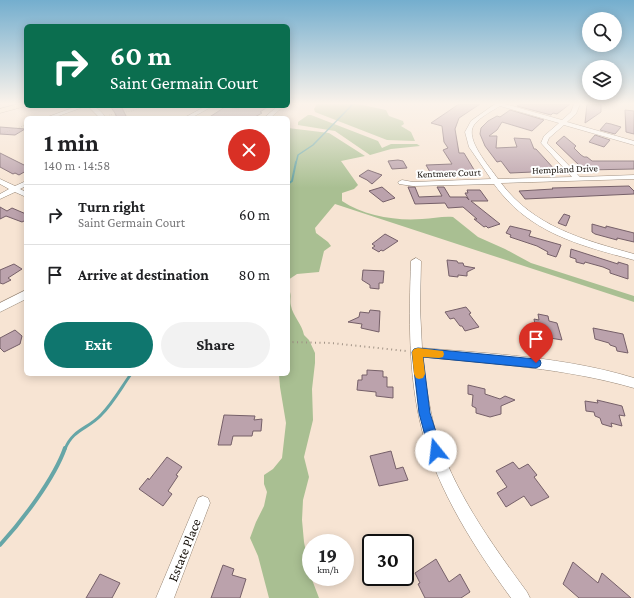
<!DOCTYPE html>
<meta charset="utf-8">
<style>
body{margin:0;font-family:"Crimson Pro",serif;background:#f2f2f2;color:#202124;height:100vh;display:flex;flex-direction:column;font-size:15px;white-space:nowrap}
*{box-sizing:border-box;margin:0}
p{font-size:13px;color:#757577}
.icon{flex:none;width:22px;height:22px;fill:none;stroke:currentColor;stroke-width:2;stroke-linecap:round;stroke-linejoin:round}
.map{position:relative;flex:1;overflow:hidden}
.sheet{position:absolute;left:24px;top:116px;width:266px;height:260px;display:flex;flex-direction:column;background:#fff;border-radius:6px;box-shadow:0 2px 10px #0003}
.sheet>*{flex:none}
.guide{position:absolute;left:24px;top:24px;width:266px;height:84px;border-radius:6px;box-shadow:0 2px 10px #0003;background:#0b6e4f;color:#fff;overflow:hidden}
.buttons{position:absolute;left:582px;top:12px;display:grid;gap:8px}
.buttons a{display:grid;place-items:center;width:40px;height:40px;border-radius:50%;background:#fff;box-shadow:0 2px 10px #0003;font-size:20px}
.speed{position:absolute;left:302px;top:534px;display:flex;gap:8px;font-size:20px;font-weight:700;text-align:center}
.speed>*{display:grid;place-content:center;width:52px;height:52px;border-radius:50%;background:#fff;box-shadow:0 2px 10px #0003;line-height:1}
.speed small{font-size:10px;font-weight:400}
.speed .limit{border:2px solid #111;border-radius:6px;background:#fff;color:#111}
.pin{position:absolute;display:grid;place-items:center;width:34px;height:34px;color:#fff;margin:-41px -17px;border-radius:50% 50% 50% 0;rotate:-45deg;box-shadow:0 0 4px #0007}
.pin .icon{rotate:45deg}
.me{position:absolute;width:44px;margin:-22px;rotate:344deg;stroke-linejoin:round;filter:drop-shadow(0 0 3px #0008)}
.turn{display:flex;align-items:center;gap:14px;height:84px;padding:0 20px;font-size:18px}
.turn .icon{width:52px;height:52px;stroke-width:2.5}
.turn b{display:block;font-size:28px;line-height:34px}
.round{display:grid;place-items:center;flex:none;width:42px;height:42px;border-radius:21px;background:#f2f2f2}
.summary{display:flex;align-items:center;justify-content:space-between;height:68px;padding:0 20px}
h1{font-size:24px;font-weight:700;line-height:30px}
.action{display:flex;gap:8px;margin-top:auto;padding:8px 20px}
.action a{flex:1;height:46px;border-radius:24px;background:#0f766e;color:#fff;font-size:16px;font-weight:700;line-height:46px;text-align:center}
.action a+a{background:#f2f2f2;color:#202124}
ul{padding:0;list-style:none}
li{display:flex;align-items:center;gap:12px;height:60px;padding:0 20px;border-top:1px solid #e0e0e0}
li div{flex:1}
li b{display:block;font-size:15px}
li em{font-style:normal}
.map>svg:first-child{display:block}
.forest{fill:#a9bf92}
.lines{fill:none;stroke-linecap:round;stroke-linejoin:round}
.stream-far3{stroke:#66a6a7;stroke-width:1.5}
.stream-far2{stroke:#66a6a7;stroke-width:2}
.stream-far1{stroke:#66a6a7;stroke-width:3}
.stream{stroke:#66a6a7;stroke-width:4}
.building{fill:#bba2ac;stroke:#766069}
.street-casing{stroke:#958474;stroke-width:1}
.secondary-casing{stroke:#958474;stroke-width:1}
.path-far1{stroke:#a09285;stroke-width:1;stroke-dasharray:0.5 2;stroke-linecap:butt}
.path{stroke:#a09285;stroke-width:2;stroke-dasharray:1 3.5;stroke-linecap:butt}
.street{fill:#fff;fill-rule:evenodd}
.secondary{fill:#f6e6c9;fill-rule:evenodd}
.route{fill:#1a73e8;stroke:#114b97}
.slow{fill:#f59e0b}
.labels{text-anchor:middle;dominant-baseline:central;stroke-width:4;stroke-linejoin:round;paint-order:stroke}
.far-street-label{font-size:10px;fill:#18120c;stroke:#fff}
.near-street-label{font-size:14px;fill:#18120c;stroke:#fff}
</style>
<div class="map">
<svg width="634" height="598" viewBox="0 0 634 598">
<rect width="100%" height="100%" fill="#f7e4d3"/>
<g class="forest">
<polygon points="317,104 358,104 386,110 389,116 403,121 404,124 401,126 411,132 415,141 387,140 315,112 314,109"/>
<polygon points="308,115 311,115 378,141 382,148 391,144 417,144 420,146 391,149 370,155 335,131 298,125 298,122"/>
<path d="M 288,128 L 329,133 L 365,156 L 341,161 L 358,185 L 354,189 L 342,193 L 342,201 C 364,216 396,221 422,219 C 433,219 442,216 453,217 L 478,237 L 505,249 L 531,263 L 634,296 L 634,302 L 335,204 L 315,228 L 316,233 L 328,242 L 331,246 L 324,251 L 319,272 L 297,274 L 288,280 L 288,282 Z"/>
<path d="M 288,287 C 293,297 289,298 291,306 C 293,316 302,324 304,335 L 309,340 L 315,353 L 315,363 L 312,389 L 313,420 L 304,457 L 309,477 L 303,500 L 302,520 L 304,542 L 311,577 L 319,598 L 269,598 L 258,556 L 250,538 L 256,522 L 264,506 L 267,492 L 264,484 L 264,475 L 273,469 L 282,458 L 286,423 L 280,387 L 279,374 L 288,374 Z"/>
</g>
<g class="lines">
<polyline class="stream-far3" points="296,163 298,155 313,145 353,104"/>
<polyline class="stream-far2" points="288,184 292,181 296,162"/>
<path class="stream-far1" d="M 65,449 C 73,429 88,429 101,415 C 113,403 121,388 131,374"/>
<path class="stream" d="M 0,545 C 22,521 54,479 65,448"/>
</g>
<g class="building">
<polygon points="459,104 480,104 459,118 455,129 459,153 464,153 476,173 430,172 426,165 452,164 443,150 448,148 444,142 442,126 431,123"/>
<polygon points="520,104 570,104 557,114 553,113 551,115 517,106"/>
<polygon points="587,104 601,104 601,112 585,123"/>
<polygon points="110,106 121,106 127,118 117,118 115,113"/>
<polygon points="239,106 269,106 260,112 262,113 253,118 208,118 225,107 239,109"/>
<polygon points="510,110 544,120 532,131 502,122 497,130 489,136 497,136 496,148 517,147 514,138 530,139 534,149 536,149 556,171 510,173 501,161 497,162 485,146 480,134 481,128 488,121 497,116 500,117"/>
<polygon points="625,110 634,111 634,134 626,132"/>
<polygon points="606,123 611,124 621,127 615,134 600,130"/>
<polygon points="0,127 25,129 15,135 0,134"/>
<polygon points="595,135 610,140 604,147 589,142"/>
<polygon points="564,136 576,146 574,148 581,155 584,157 587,157 592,161 634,161 634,169 586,170 583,167 581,167 556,143"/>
<polygon points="0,153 26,166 26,171 19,175 15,173 13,174 0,167"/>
<polygon points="398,160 403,161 407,168 392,169 388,161"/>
<polygon points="368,170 382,175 372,184 367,180 359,176"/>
<polygon points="629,186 634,191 634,194 525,199 519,191 553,189 552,188"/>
<polygon points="382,187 395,198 383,202 369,191"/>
<polygon points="408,187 415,187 419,197 442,196 437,187 444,187 450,197 466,197 469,200 465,193 468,193 467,190 480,190 488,201 471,201 500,224 488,228 486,226 484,227 474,219 477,219 463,207 448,208 445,203 415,204"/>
<polygon points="0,207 7,211 12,208 26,214 26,220 22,222 6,216 0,219"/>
<polygon points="564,214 570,216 566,226 558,223"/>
<polygon points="592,224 606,228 606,226 634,233 634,242 617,238 617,240 595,234 592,232"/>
<polygon points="510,226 531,231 529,236 561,245 557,255 556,257 547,254 548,252 537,246 510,237 511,235 506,233"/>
<polygon points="385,234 398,241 383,251 381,250 379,252 372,248 375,246 372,244"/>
<polygon points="571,249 618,264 618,262 628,265 628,279 610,273 610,270 603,267 585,262 584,264 576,262 576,259 570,257"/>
<polygon points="447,260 457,261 458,263 463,263 464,266 475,268 467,272 467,276 458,275 458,277 449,276"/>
<polygon points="14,264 22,269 8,278 11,280 3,284 0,283 0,270"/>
<polygon points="363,270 384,271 383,283 379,283 379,289 370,288 370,285 362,280"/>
<polygon points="466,307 471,313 469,314 479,327 465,331 462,326 460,326 454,318 450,319 445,312"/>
<polygon points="370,310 380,311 379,332 361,328 362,324 348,322 359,317 360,312 369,313"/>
<polygon points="538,314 548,316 549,321 557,323 562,340 550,338 546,333 536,330 534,319 539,320"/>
<polygon points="593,328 623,334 628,353 617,351 616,347 610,345 609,343 595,339"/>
<polygon points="15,330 22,336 20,344 4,352 0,348 0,338"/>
<polygon points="367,370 383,371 383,377 387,377 387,387 393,387 393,398 376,396 376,392 357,390 358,380 362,380 362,375 367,375"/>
<polygon points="468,385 485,389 485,394 500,399 505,396 515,400 501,406 501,414 490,417 476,413 476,408 472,406 473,395 468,394"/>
<polygon points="597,400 622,406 625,416 619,415 622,426 611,423 612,427 602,424 600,418 595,416 594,412 586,411 585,401 598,403"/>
<polygon points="224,415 255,416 254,420 262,419 261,431 253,431 252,436 233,436 231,445 218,445"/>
<polygon points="391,451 396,469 403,467 408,480 379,486 370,456"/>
<polygon points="167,457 182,467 176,475 178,476 168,491 172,494 163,506 139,489 148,478 149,480"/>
<polygon points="513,462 519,469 528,464 537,475 534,477 549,497 531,506 524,496 506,507 497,493 507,487 496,471"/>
<polygon points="436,559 449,582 460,574 470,592 461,598 425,598 418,584 420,583 415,573"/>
<polygon points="573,562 598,583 602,573 631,598 579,598 563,584"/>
<polygon points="223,565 234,569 232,575 246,579 240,598 211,598"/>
<polygon points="100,574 120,583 112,598 86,598"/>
</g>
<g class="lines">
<g class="street-casing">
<g id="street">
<path d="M 495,104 L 505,104 L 562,120 L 571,112 L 574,104 L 580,104 L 576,114 L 567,122 L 634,141 L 634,145 L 564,125 L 549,138 L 547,143 L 580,177 L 634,175 L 634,179 L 501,183 C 534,227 584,240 634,254 L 634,260 C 579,245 529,233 494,184 L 413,186 L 399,184 L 398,182 L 402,180 L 413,182 L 491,179 L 469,147 L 465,132 L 471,121 ZM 500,106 L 559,123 L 544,136 L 541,143 L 572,177 L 498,179 C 490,167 464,139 474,125 C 480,117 492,111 500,106 Z"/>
<polygon points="78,106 86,106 53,118 45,118"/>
<path d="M 88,106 C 97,106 101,111 106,118 L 100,118 Z"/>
<polygon points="206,106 213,106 191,118 184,118"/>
<polygon points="278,106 284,106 270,118 264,118"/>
<polygon points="0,179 15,186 26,181 26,186 20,189 26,192 26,197 15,192 0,199 0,194 9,189 0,184"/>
<path d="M 416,258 L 421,261 L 420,308 L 422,348 C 494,354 565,357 634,378 L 634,388 C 565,368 494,364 423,357 C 425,382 429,406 435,430 C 452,489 491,543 527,592 L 530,598 L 511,598 C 474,547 438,491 422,430 C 408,375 409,317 411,261 Z"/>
<polygon points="26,290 26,299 0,312 0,303"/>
<polygon points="203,496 208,498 210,503 174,598 156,598 198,498"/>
</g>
</g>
<g class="secondary-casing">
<polygon id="secondary" points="18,104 26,104 26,106 0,113 0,109"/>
</g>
<g class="path-far1">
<polyline points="109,115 132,111 144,106"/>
<polyline points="0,134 26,125"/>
</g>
<polyline class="path" points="288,342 331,343 406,351"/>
<use href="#street" class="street"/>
<use href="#secondary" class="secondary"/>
</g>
<linearGradient id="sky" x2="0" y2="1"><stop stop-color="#74aece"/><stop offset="0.55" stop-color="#fbf3eb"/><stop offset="1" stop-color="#fbf3eb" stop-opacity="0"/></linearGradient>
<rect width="634" height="188" fill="url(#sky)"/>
<polygon class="route" points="418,348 536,359 540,360 541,363 540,366 536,368 423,357 430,413 442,451 440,456 436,458 431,456 429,451 419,413 412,352 414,349"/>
<polygon class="slow" points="418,348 443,351 444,354 443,357 439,358 423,357 425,374 423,378 419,379 416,378 414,374 412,352 414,349"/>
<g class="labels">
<g class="far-street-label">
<text transform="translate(565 169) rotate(-2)">Hempland Drive</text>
<text transform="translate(449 173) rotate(-2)">Kentmere Court</text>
</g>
<g class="near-street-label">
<text transform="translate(184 550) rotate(-68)">Estate Place</text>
</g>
</g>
</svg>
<div class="buttons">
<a><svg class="icon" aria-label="search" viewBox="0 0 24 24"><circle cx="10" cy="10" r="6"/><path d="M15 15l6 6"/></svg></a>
<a><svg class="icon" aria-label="layers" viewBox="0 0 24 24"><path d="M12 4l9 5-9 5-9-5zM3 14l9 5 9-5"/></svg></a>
</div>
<div class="speed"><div>19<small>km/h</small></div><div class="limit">30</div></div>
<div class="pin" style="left:536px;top:363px;background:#d93025"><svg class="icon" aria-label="arrive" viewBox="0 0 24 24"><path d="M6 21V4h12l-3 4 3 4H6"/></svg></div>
<svg class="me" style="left:436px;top:451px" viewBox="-20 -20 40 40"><circle r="19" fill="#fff"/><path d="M0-13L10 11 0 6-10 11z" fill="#1a73e8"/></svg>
<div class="guide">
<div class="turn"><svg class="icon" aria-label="right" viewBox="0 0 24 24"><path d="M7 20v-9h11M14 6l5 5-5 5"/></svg><div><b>60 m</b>Saint Germain Court</div></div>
</div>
<section class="sheet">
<div class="summary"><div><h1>1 min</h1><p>140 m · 14:58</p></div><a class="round" style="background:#d93025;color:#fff"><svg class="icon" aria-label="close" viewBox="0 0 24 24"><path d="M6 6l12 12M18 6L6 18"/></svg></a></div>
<ul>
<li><svg class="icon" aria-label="right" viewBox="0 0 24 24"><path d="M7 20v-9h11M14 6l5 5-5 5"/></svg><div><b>Turn right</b><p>Saint Germain Court</p></div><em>60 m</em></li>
<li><svg class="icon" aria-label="arrive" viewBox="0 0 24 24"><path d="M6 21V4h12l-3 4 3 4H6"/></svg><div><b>Arrive at destination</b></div><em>80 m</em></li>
</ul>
<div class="action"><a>Exit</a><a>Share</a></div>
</section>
</div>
